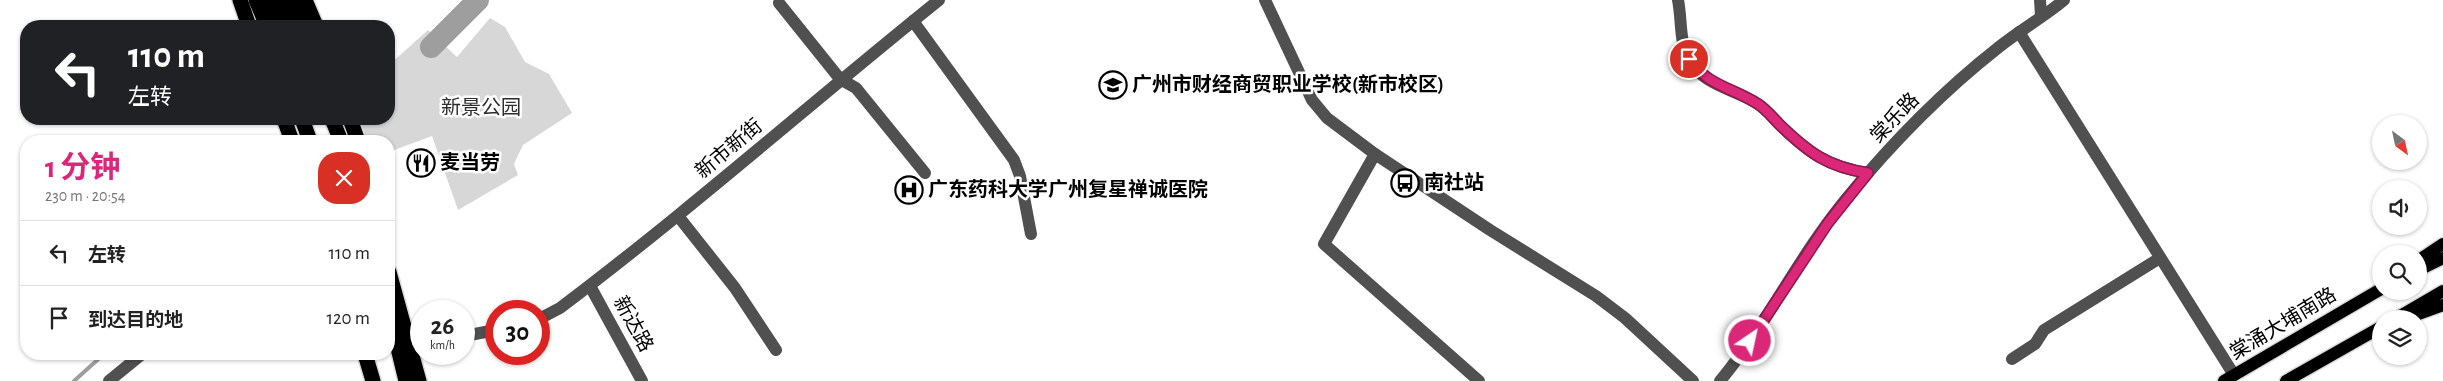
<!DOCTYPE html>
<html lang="zh">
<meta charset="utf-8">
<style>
body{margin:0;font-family:"Alegreya Sans","Noto Sans SC",sans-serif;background:#f2f2f2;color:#222;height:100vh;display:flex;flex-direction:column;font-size:19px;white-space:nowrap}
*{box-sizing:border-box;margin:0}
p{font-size:16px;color:#767676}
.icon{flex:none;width:28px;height:28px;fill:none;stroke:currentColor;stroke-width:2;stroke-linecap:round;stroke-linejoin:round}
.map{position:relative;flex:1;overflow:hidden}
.side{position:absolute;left:20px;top:135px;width:375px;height:225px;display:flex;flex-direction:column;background:#fff;border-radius:20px;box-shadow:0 1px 4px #0004}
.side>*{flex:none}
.hud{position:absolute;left:20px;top:20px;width:375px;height:105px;border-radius:20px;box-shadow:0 1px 4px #0004;background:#202124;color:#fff;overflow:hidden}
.needle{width:32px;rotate:147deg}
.tools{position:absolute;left:2372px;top:115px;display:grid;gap:10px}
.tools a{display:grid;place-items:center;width:55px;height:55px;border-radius:50%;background:#fff;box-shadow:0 1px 4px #0004;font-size:25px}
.speed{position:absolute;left:410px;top:300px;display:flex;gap:10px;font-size:25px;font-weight:700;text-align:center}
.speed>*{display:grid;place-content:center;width:65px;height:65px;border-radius:50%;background:#fff;box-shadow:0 1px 4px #0004;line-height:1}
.speed small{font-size:12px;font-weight:400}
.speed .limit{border:8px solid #d22;background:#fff;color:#111}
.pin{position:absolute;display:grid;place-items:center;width:42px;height:42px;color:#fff;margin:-21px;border:2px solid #fff;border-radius:50%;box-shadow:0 1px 5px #0007}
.me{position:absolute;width:55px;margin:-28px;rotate:34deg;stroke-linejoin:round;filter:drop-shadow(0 0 4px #0008)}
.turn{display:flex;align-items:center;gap:18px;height:105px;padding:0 25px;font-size:22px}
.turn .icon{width:65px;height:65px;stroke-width:2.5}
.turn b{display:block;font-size:35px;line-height:42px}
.round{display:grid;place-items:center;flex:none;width:52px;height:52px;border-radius:20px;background:#f2f2f2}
.overview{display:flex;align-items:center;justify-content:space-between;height:85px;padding:0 25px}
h1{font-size:30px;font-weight:700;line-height:38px;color:#db2777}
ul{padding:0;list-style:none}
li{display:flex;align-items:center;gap:15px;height:65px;padding:0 25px;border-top:1px solid #e0e0e0}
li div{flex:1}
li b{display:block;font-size:19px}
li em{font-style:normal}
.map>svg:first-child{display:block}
.green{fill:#d7d7d7}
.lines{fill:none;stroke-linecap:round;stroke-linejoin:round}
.stream{stroke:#9e9e9e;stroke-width:4}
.river{stroke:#9e9e9e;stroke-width:22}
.major-casing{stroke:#dbdbdb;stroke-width:15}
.highway-casing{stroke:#dbdbdb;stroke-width:18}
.minor{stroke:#505050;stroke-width:12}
.major{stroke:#000;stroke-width:12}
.highway{stroke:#000;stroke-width:15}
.route-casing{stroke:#8e194d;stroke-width:12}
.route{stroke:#db2777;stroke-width:9}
.labels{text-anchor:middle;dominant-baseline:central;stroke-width:5;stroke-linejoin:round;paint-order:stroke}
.poi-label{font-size:20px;font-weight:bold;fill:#000;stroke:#fff;text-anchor:start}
.park-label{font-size:20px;fill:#2e2e2e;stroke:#fff}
.street-label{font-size:20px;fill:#000;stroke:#fff}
</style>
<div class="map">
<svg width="2443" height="381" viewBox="0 0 2443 381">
<rect width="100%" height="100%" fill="#fff"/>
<polygon class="green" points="490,18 505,27 525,62 549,74 572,113 523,145 514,164 518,175 458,210 432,136 389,152 389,141 355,141 358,119 389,119 389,65 428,30 457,57"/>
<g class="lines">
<polyline class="stream" points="74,381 104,354"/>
<polyline class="river" points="431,47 478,0"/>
<g class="major-casing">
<g id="major">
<polyline points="294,0 302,26"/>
<polyline points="2419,260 2443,244"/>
<polyline points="2419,270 2443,258"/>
<polyline points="2410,317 2443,305"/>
<polyline points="2395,319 2443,291"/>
<polyline points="2224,381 2381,289"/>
<polyline points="2286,381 2381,327"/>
</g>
</g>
<g class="highway-casing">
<g id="highway">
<polyline points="240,0 249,26"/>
<polyline points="256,0 267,26"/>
<polyline points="269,0 283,26"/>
<polyline points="283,0 294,26"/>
<polyline points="305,0 316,26"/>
<polyline points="284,119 292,141"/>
<polyline points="302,119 310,141"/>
<polyline points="332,119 341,141"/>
<polyline points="350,119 358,141"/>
<polyline points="389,272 419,381"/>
<polyline points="389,311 406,381"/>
<polyline points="365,354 373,381"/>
</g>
</g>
<g class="minor">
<polyline points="1265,0 1312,100 1327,118 1375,154 1490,230 1596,296 1625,318 1693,381"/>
<path d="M 1678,0 C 1682,20 1679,41 1689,60 C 1704,86 1735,89 1758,104 C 1767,110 1773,118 1780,125 C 1809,153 1828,167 1868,173"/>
<polyline points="2040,0 2041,16"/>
<polyline points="779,3 840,79 856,88 925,173"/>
<polyline points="913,21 1014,160 1020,176 1031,234"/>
<polyline points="2019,32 2234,375"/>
<polyline points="1375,154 1324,244 1479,381"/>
<polyline points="678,216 735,288 776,350"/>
<polyline points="590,286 642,381"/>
<path d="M 539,319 L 560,308 C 690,210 812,102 939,0"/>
<polyline points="464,336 496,330"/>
<polyline points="2012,359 2035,344 2044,330 2160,258"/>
<polyline points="109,381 142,354"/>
<path d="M 1720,381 C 1767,324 1799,256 1846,199 C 1891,144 1943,91 1999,47 C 2020,30 2044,17 2064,0"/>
</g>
<use href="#major" class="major"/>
<use href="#highway" class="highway"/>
</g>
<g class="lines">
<g class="route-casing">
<path id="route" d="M 1689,59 C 1709,87 1732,87 1758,104 C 1767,110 1773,118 1780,125 C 1809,153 1828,167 1868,173 L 1828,223 L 1750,341"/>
</g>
<use href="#route" class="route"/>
</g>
<defs>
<g id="school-ring" transform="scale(1.4375)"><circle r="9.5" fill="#fff" stroke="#000" stroke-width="1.5"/><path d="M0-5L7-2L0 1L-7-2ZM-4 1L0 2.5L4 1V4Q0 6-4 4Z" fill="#000"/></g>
<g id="restaurant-ring" transform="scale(1.4375)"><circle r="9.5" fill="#fff" stroke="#000" stroke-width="1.5"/><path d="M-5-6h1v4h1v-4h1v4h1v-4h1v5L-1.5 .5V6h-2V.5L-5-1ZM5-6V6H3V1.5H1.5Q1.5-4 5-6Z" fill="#000"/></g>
<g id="bus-ring" transform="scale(1.4375)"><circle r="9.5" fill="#fff" stroke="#000" stroke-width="1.5"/><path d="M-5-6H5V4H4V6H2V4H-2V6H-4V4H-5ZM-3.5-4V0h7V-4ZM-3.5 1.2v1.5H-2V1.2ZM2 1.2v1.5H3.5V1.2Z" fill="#000"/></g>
<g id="hospital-ring" transform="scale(1.4375)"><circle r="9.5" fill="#fff" stroke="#000" stroke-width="1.5"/><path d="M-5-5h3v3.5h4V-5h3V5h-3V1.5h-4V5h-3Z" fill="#000"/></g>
</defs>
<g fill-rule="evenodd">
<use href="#school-ring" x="1113" y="85"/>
<use href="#restaurant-ring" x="421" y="163"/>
<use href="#bus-ring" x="1405" y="183"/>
<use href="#hospital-ring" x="909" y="190"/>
</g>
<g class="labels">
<g class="poi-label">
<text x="1132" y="85">广州市财经商贸职业学校(新市校区)</text>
<text x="440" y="163">麦当劳</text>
<text x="1424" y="183">南社站</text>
<text x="928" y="190">广东药科大学广州复星禅诚医院</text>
</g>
<g class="park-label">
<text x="481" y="108">新景公园</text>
</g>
<g class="street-label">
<text transform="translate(1895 118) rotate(-46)">棠乐路</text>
<text transform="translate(729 149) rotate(-40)">新市新街</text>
<text transform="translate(633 324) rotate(61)">新达路</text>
<text transform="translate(2283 324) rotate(-31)">棠涌大埔南路</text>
</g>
</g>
</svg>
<div class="tools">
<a><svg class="needle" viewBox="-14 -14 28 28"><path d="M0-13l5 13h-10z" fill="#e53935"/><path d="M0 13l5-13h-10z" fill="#767676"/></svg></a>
<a><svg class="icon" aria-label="sound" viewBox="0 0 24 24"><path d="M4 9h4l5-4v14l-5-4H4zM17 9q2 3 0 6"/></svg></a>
<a><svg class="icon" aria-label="search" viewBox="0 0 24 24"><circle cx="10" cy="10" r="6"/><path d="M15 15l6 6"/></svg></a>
<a><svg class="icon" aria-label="layers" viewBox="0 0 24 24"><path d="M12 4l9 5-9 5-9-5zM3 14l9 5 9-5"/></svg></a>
</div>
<div class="speed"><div>26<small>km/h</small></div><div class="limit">30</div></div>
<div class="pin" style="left:1689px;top:59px;background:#d93025"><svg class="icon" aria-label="arrive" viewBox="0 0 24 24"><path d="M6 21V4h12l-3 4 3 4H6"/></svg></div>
<svg class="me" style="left:1750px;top:341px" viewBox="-20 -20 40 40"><circle r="17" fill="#db2777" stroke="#fff" stroke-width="3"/><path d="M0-11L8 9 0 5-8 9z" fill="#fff"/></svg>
<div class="hud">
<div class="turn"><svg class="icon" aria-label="left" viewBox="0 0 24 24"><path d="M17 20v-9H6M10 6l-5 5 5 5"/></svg><div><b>110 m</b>左转</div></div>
</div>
<section class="side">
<div class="overview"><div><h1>1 分钟</h1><p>230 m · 20:54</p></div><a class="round" style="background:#d93025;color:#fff"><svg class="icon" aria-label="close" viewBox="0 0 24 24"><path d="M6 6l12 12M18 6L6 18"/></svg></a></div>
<ul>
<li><svg class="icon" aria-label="left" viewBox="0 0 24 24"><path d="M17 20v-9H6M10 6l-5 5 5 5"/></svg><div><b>左转</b></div><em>110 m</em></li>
<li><svg class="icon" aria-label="arrive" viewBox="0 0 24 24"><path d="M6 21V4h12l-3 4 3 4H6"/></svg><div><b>到达目的地</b></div><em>120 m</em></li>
</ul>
</section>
</div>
